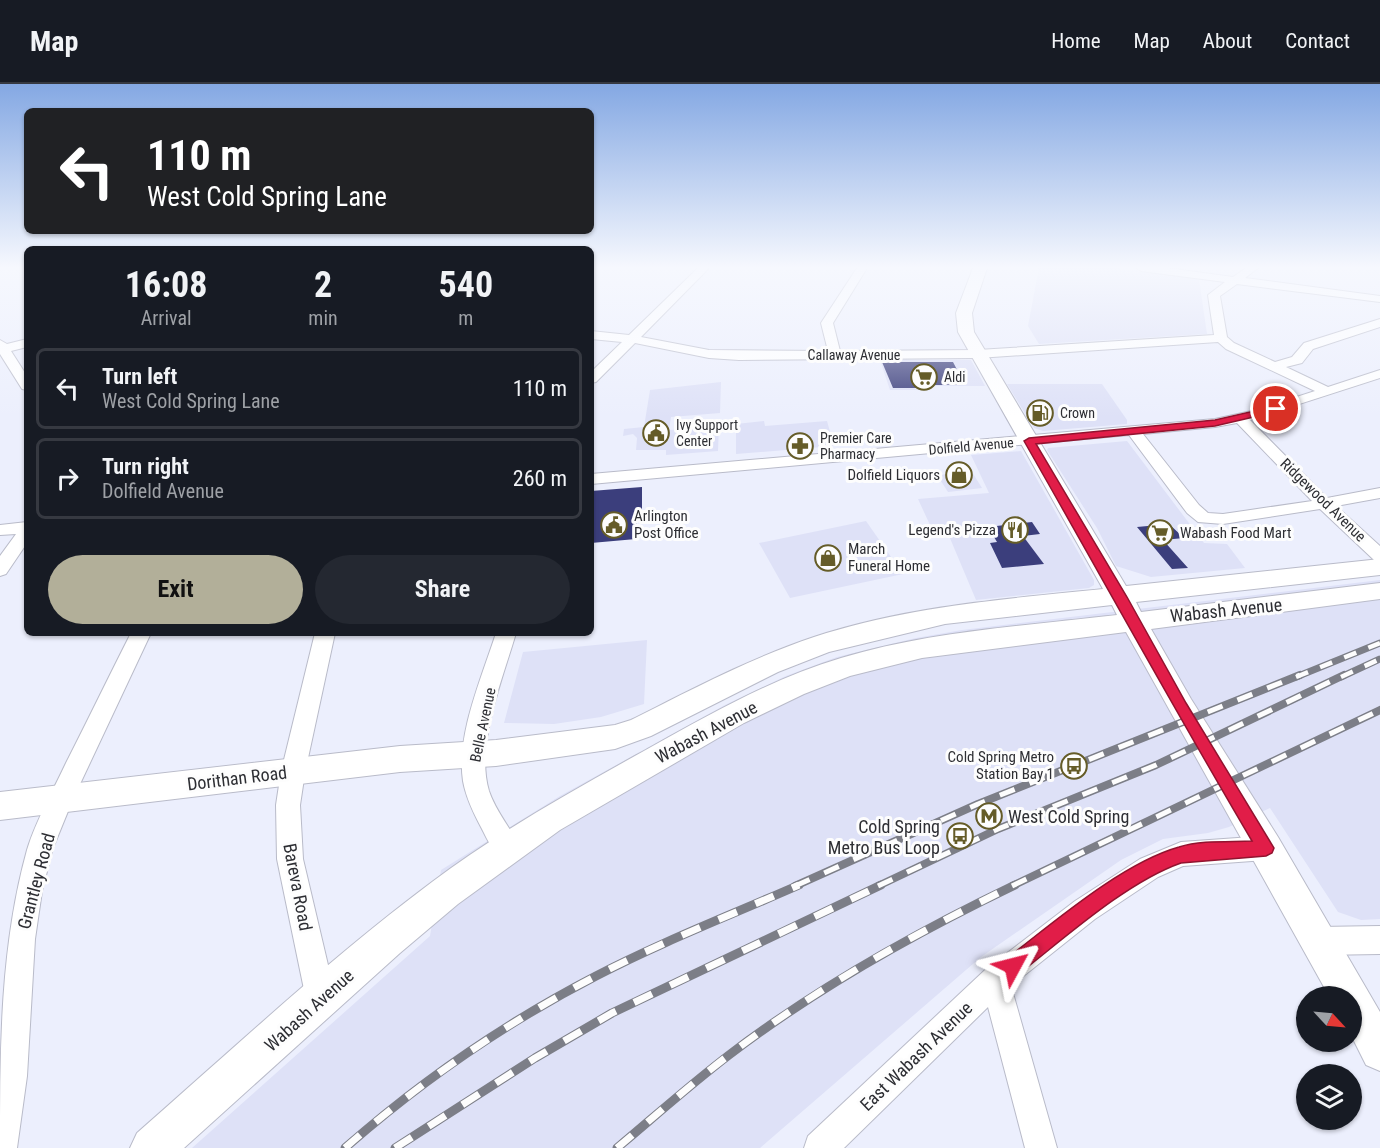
<!DOCTYPE html>
<style>
body{margin:0;font-family:"Roboto Condensed",sans-serif;background:#242831;color:#f1f3f6;height:100vh;display:flex;flex-direction:column;font-size:22px;white-space:nowrap}
*{box-sizing:border-box;margin:0}
p{font-size:20px;color:#9ea1a6}
.icon{flex:none;width:33px;height:33px;fill:none;stroke:currentColor;stroke-width:2;stroke-linecap:round;stroke-linejoin:round}
.map{position:relative;flex:1;overflow:hidden}
.side{position:absolute;left:24px;top:162px;width:570px;height:390px;display:flex;flex-direction:column;background:#171b24;border-radius:9px;box-shadow:0 2px 4px #0004}
.side>*{flex:none}
.banner{position:absolute;left:24px;top:24px;width:570px;height:126px;border-radius:9px;box-shadow:0 2px 4px #0004;background:#202124;color:#fff;overflow:hidden}
.needle{width:39px;rotate:116deg}
.tools{position:absolute;left:1296px;top:902px;display:grid;gap:12px}
.tools a{display:grid;place-items:center;width:66px;height:66px;border-radius:50%;background:#171b24;box-shadow:0 2px 4px #0004;font-size:30px}
.pin{position:absolute;display:grid;place-items:center;width:51px;height:51px;color:#fff;margin:-26px;border:3px solid #fff;border-radius:50%;box-shadow:0 2px 6px #0007}
.me{position:absolute;width:66px;margin:-33px;rotate:52deg;stroke-linejoin:round;filter:drop-shadow(0 0 4px #0008)}
.turn{display:flex;align-items:center;gap:21px;height:126px;padding:0 24px;font-size:27px}
.turn .icon{width:78px;height:78px;stroke-width:2.5}
.turn b{display:block;font-size:42px;line-height:51px}
.eta{display:flex;justify-content:space-evenly;align-items:center;height:102px;text-align:center}
.eta b{font-size:36px;font-weight:700;line-height:42px}
.action{display:flex;gap:12px;margin-top:auto;padding:12px 24px}
.action a{flex:1;height:69px;border-radius:36px;background:#b2af99;color:#111;font-size:24px;font-weight:700;line-height:69px;text-align:center}
.action a+a{background:#242831;color:#f1f3f6}
ul{padding:0;list-style:none}
li{display:flex;align-items:center;gap:18px;height:81px;margin:0 12px 9px;padding:0 12px;border:3px solid #363941;border-radius:9px}
li div{flex:1}
li b{display:block;font-size:22px}
li em{font-style:normal}
header{display:flex;align-items:center;gap:36px;box-sizing:border-box;height:84px;padding:0 30px;background:#171b24;border-bottom:2px solid #363941}
header strong{font-size:28px}
nav{display:flex;gap:33px;margin-inline-start:auto;font-size:21px}
.map>svg:first-child{display:block}
.built{fill:#dee1f7}
.building{fill:#3b3e7c}
.lines{fill:none;stroke-linecap:round;stroke-linejoin:round}
.minor-casing{stroke:#b9bbc9;stroke-width:2}
.major-casing{stroke:#b9bbc9;stroke-width:2}
.minor{fill:#fff;fill-rule:evenodd}
.major{fill:#fff;fill-rule:evenodd}
.rail-far2-casing{stroke:#7c7e87;stroke-width:7}
.rail-far1-casing{stroke:#7c7e87;stroke-width:8}
.rail-casing{stroke:#7c7e87;stroke-width:9}
.rail-far2{stroke:#fdfdfd;stroke-width:4.5;stroke-dasharray:13;stroke-linecap:butt}
.rail-far1{stroke:#fdfdfd;stroke-width:5;stroke-dasharray:16;stroke-linecap:butt}
.rail{stroke:#fdfdfd;stroke-width:7;stroke-dasharray:20;stroke-linecap:butt}
.route{fill:#e11d48;stroke:#92132f;stroke-width:1.5}
.labels{text-anchor:middle;dominant-baseline:central;stroke-width:6;stroke-linejoin:round;paint-order:stroke}
.far-street-label{font-size:14px;fill:#2d2e33;stroke:#fdfdfd}
.far-poi-label{font-size:14px;fill:#2d2e33;stroke:#fdfdfd;text-anchor:start}
.poi-label{font-size:15px;fill:#2d2e33;stroke:#fdfdfd;text-anchor:end}
.street-label{font-size:15px;fill:#2d2e33;stroke:#fdfdfd}
.near-street-label{font-size:18px;fill:#2d2e33;stroke:#fdfdfd}
.near-poi-label{font-size:18px;fill:#2d2e33;stroke:#fdfdfd;text-anchor:start}
</style>
<header>
<strong>Map</strong>
<nav><a>Home</a><a>Map</a><a>About</a><a>Contact</a></nav>
</header>
<div class="map">
<svg width="1380" height="1064" viewBox="0 0 1380 1064">
<rect width="100%" height="100%" fill="#eceffd"/>
<g class="built">
<polygon points="1039,184 1115,184 1199,195 1207,250 1039,260 1028,242"/>
<polygon points="880,276 971,276 985,302 924,302 925,306 890,306"/>
<polygon points="721,298 720,329 671,333 669,346 695,345 696,341 719,340 718,367 666,371 666,366 636,366 637,354 633,350 623,352 624,345 644,343 650,306"/>
<polygon points="1007,300 1102,300 1127,336 1127,340 1043,347 1034,344"/>
<polygon points="764,337 765,342 827,337 834,362 736,370 736,340"/>
<polygon points="1127,357 1204,459 1227,460 1245,484 1151,493 1116,482 1097,444 1047,366 1048,364"/>
<polygon points="1021,367 1094,496 1094,501 1089,504 976,516 944,440 930,441 918,415 989,409 971,371"/>
<polygon points="972,388 982,404 948,408 937,391"/>
<polygon points="866,437 903,490 790,514 759,459"/>
<polygon points="1380,496 1380,835 1361,836 1338,828 1270,724 1229,743 1208,749 1163,755 1121,776 981,873 760,1064 192,1064 430,852 441,786 560,712 725,621 786,592 837,573 916,554 962,546"/>
<polygon points="647,556 644,620 601,633 554,640 504,639 523,568"/>
</g>
<g class="building">
<polygon points="882,278 953,278 965,301 922,301 923,304 893,304"/>
<polygon points="642,403 642,426 637,426 636,455 591,459 591,407"/>
<polygon points="1032,438 1040,450 1023,452 1044,480 1002,484 990,459 997,458 988,443"/>
<polygon points="1169,440 1184,454 1163,456 1188,484 1172,485 1137,443"/>
</g>
<g class="lines">
<g class="minor-casing">
<g id="minor">
<path d="M 698,184 L 709,184 L 641,253 L 709,266 L 828,267 L 821,239 L 857,184 L 867,184 L 833,239 L 840,267 L 978,266 L 1214,251 L 1208,211 L 1225,198 L 1141,187 L 1136,184 L 1167,184 L 1233,193 L 1246,184 L 1258,184 L 1245,194 L 1380,212 L 1380,218 L 1237,200 L 1220,212 L 1227,253 L 1234,259 L 1275,278 L 1292,273 L 1304,259 L 1380,235 L 1380,243 L 1313,265 L 1302,279 L 1286,283 L 1328,303 L 1380,286 L 1380,294 L 1250,336 L 1327,414 L 1380,404 L 1380,414 L 1336,422 L 1380,462 L 1380,478 L 1374,476 L 1320,425 L 1223,440 L 1198,438 L 1187,429 L 1129,351 L 591,400 L 591,390 L 1215,335 L 1256,326 L 1315,307 L 1226,265 L 1218,258 L 978,274 L 739,276 L 709,274 L 635,259 L 596,298 L 591,299 L 591,288 L 622,258 L 591,255 L 591,247 L 629,251 ZM 1237,339 L 1312,417 L 1223,430 L 1208,429 L 1199,421 L 1143,350 L 1215,343 Z"/>
<polygon points="27,255 27,263 11,267 27,292 27,306 22,305 0,270 0,256 7,260"/>
<polygon points="27,438 27,459 6,490 0,492 0,472 16,450 0,451 0,441"/>
<path d="M 131,549 L 151,549 L 73,715 L 53,764 L 42,807 L 35,855 L 27,992 L 17,1064 L 0,1064 C 0,964 0,863 27,766 C 36,736 53,707 66,679 C 88,636 109,592 131,549 Z"/>
<polygon points="315,549 335,549 305,688 300,721 303,775 336,915 331,925 321,930 311,925 306,915 277,775 276,721 281,688"/>
<path d="M 496,549 L 516,549 C 503,594 475,661 489,707 C 496,728 511,744 520,764 L 516,772 L 507,776 C 494,771 488,757 482,745 C 474,730 466,714 463,697 C 456,651 482,593 496,549 Z"/>
<polygon points="1266,752 1275,756 1279,764 1275,772 1266,776 1183,782 1158,793 1095,835 1011,902 1057,1064 1025,1064 988,923 844,1064 804,1064 808,1052 985,886 1075,817 1140,775 1181,758"/>
<polygon points="1380,842 1380,870 1319,871 1309,867 1305,857 1309,847 1319,843"/>
</g>
</g>
<g class="major-casing">
<path id="major" d="M 973,184 L 987,184 L 972,229 L 974,248 L 1126,502 L 1380,475 L 1380,491 L 1136,518 L 1141,528 L 1380,499 L 1380,515 L 1151,545 L 1191,615 L 1278,753 L 1380,928 L 1380,987 L 1366,981 L 1352,953 L 1352,912 L 1329,912 L 1126,548 L 922,574 L 850,592 L 804,610 L 744,639 L 560,746 L 458,820 L 400,869 L 184,1064 L 130,1064 L 137,1049 C 234,964 329,875 432,798 C 501,746 576,705 651,663 C 712,629 774,594 841,574 C 930,547 1025,542 1117,531 L 1112,521 L 945,540 L 829,568 L 778,588 L 651,652 L 615,665 L 496,682 L 400,688 L 0,736 L 0,708 L 400,662 L 496,656 L 615,641 L 631,636 C 691,606 751,574 814,553 C 908,522 1006,515 1103,505 L 958,248 L 956,229 Z"/>
</g>
<use href="#minor" class="minor"/>
<use href="#major" class="major"/>
<g class="rail-far2-casing">
<g id="rail-far2">
<polyline points="1296,593 1380,559"/>
<polyline points="1341,593 1380,575"/>
</g>
</g>
<g class="rail-far1-casing">
<g id="rail-far1">
<polyline points="795,802 978,720 1300,591"/>
<polyline points="878,802 998,745 1156,681 1344,591"/>
<polyline points="1012,802 1380,626"/>
</g>
</g>
<g class="rail-casing">
<g id="rail">
<path d="M 345,1064 C 420,998 507,938 596,892 C 661,858 731,831 799,801"/>
<polyline points="395,1064 535,974 612,929 881,801"/>
<path d="M 617,1064 C 654,1033 691,1000 729,971 C 818,903 915,849 1015,801"/>
</g>
</g>
<use href="#rail-far2" class="rail-far2"/>
<use href="#rail-far1" class="rail-far1"/>
<use href="#rail" class="rail"/>
</g>
<linearGradient id="sky" x2="0" y2="1"><stop stop-color="#84a8e3"/><stop offset="0.55" stop-color="#f6f8fe"/><stop offset="1" stop-color="#f6f8fe" stop-opacity="0"/></linearGradient>
<rect width="1380" height="333" fill="url(#sky)"/>
<path class="route" d="M 1276,322 L 1281,325 L 1280,327 L 1215,342 L 1036,360 L 1127,513 L 1186,619 L 1274,764 L 1272,769 L 1266,772 L 1181,779 C 1127,798 1066,853 1020,889 L 1013,892 L 1006,889 L 1003,882 L 1006,875 C 1053,839 1122,779 1179,763 C 1201,756 1229,758 1252,757 C 1174,625 1100,490 1024,357 L 1029,354 L 1215,336 Z"/>
<defs>
<g id="supermarket-ring" transform="scale(1.35)"><circle r="9.5" fill="#fdfdfd" stroke="#655c28" stroke-width="1.5"/><path d="M-6-5.5h2.5l.6 2H6L4.5 2H-2.5L-4.4-4H-6ZM-1.5 3.2a1.3 1.3 0 1 0 .1 0ZM3 3.2a1.3 1.3 0 1 0 .1 0Z" fill="#655c28"/></g>
<g id="fuel-ring" transform="scale(1.35)"><circle r="9.5" fill="#fdfdfd" stroke="#655c28" stroke-width="1.5"/><path d="M-5.5-6h7V0h2V4h1.3V-2.5L3-4.5l.8-.8L6-3V5H2.5V1h-1V6h-7ZM-4.2-4.7v3.2H.2V-4.7Z" fill="#655c28"/></g>
<g id="civic-ring" transform="scale(1.35)"><circle r="9.5" fill="#fdfdfd" stroke="#655c28" stroke-width="1.5"/><path d="M-.6-6.5H3V-4.5H.6V-3L4-1V1h2V6H-6V1h2V-1L-.6-3ZM-1.2 2.5V6h2.4V2.5Z" fill="#655c28"/></g>
<g id="pharmacy-ring" transform="scale(1.35)"><circle r="9.5" fill="#fdfdfd" stroke="#655c28" stroke-width="1.5"/><path d="M-2-6h4v4h4v4h-4v4h-4v-4h-4v-4h4Z" fill="#655c28"/></g>
<g id="shop-ring" transform="scale(1.35)"><circle r="9.5" fill="#fdfdfd" stroke="#655c28" stroke-width="1.5"/><path d="M-5-2.5h2.3a2.7 3.5 0 0 1 5.4 0H5L5.5 6h-11ZM-1.5-2.5h3a1.5 2.3 0 0 0-3 0Z" fill="#655c28"/></g>
<g id="restaurant-ring" transform="scale(1.35)"><circle r="9.5" fill="#fdfdfd" stroke="#655c28" stroke-width="1.5"/><path d="M-5-6h1v4h1v-4h1v4h1v-4h1v5L-1.5 .5V6h-2V.5L-5-1ZM5-6V6H3V1.5H1.5Q1.5-4 5-6Z" fill="#655c28"/></g>
<g id="bus-ring" transform="scale(1.35)"><circle r="9.5" fill="#fdfdfd" stroke="#655c28" stroke-width="1.5"/><path d="M-5-6H5V4H4V6H2V4H-2V6H-4V4H-5ZM-3.5-4V0h7V-4ZM-3.5 1.2v1.5H-2V1.2ZM2 1.2v1.5H3.5V1.2Z" fill="#655c28"/></g>
<g id="metro-ring" transform="scale(1.35)"><circle r="9.5" fill="#fdfdfd" stroke="#655c28" stroke-width="1.5"/><path d="M-5.5 5V-5H-3L0 0L3-5H5.5V5H3V-.5L0 4L-3-.5V5Z" fill="#655c28"/></g>
</defs>
<g fill-rule="evenodd">
<use href="#supermarket-ring" x="924" y="293"/>
<use href="#fuel-ring" x="1040" y="329"/>
<use href="#civic-ring" x="656" y="349"/>
<use href="#pharmacy-ring" x="800" y="362"/>
<use href="#shop-ring" x="959" y="391"/>
<use href="#civic-ring" x="614" y="441"/>
<use href="#restaurant-ring" x="1015" y="446"/>
<use href="#supermarket-ring" x="1160" y="449"/>
<use href="#shop-ring" x="828" y="474"/>
<use href="#bus-ring" x="1074" y="682"/>
<use href="#metro-ring" x="989" y="732"/>
<use href="#bus-ring" x="960" y="752"/>
</g>
<g class="labels">
<g class="far-street-label">
<text x="854" y="271">Callaway Avenue</text>
<text transform="translate(971 362) rotate(-5)">Dolfield Avenue</text>
</g>
<g class="far-poi-label">
<text x="944" y="293">Aldi</text>
<text x="1060" y="329">Crown</text>
<text x="676" y="341">Ivy Support<tspan x="676" dy="16">Center</tspan></text>
<text x="820" y="354">Premier Care<tspan x="820" dy="16">Pharmacy</tspan></text>
</g>
<g class="poi-label">
<text x="940" y="391">Dolfield Liquors</text>
<text x="634" y="432" text-anchor="start">Arlington<tspan x="634" dy="17">Post Office</tspan></text>
<text x="996" y="446">Legend's Pizza</text>
<text x="1180" y="449" text-anchor="start">Wabash Food Mart</text>
<text x="848" y="465" text-anchor="start">March<tspan x="848" dy="17">Funeral Home</tspan></text>
<text x="1054" y="673">Cold Spring Metro<tspan x="1054" dy="17">Station Bay 1</tspan></text>
</g>
<g class="street-label">
<text transform="translate(1323 416) rotate(44)">Ridgewood Avenue</text>
<text transform="translate(483 641) rotate(-78)">Belle Avenue</text>
</g>
<g class="near-street-label">
<text transform="translate(1226 526) rotate(-6)">Wabash Avenue</text>
<text transform="translate(706 648) rotate(-28)">Wabash Avenue</text>
<text transform="translate(237 694) rotate(-7)">Dorithan Road</text>
<text transform="translate(36 797) rotate(-75)">Grantley Road</text>
<text transform="translate(298 803) rotate(79)">Bareva Road</text>
<text transform="translate(309 926) rotate(-42)">Wabash Avenue</text>
<text transform="translate(916 972) rotate(-44)">East Wabash Avenue</text>
</g>
<g class="near-poi-label">
<text x="1008" y="732">West Cold Spring</text>
<text x="940" y="742" text-anchor="end">Cold Spring<tspan x="940" dy="21">Metro Bus Loop</tspan></text>
</g>
</g>
</svg>
<div class="tools">
<a><svg class="needle" viewBox="-14 -14 28 28"><path d="M0-13l5 13h-10z" fill="#e53935"/><path d="M0 13l5-13h-10z" fill="#9ea1a6"/></svg></a>
<a><svg class="icon" aria-label="layers" viewBox="0 0 24 24"><path d="M12 4l9 5-9 5-9-5zM3 14l9 5 9-5"/></svg></a>
</div>
<div class="pin" style="left:1276px;top:325px;background:#d93025"><svg class="icon" aria-label="arrive" viewBox="0 0 24 24"><path d="M6 21V4h12l-3 4 3 4H6"/></svg></div>
<svg class="me" style="left:1013px;top:882px" viewBox="-20 -20 40 40"><path d="M0-17L14 15 0 8-14 15z" fill="#e11d48" stroke="#fff" stroke-width="4"/></svg>
<div class="banner">
<div class="turn"><svg class="icon" aria-label="left" viewBox="0 0 24 24"><path d="M17 20v-9H6M10 6l-5 5 5 5"/></svg><div><b>110 m</b>West Cold Spring Lane</div></div>
</div>
<section class="side">
<div class="eta">
<div><b>16:08</b><p>Arrival</p></div>
<div><b>2</b><p>min</p></div>
<div><b>540</b><p>m</p></div>
</div>
<ul>
<li><svg class="icon" aria-label="left" viewBox="0 0 24 24"><path d="M17 20v-9H6M10 6l-5 5 5 5"/></svg><div><b>Turn left</b><p>West Cold Spring Lane</p></div><em>110 m</em></li>
<li><svg class="icon" aria-label="right" viewBox="0 0 24 24"><path d="M7 20v-9h11M14 6l5 5-5 5"/></svg><div><b>Turn right</b><p>Dolfield Avenue</p></div><em>260 m</em></li>
</ul>
<div class="action"><a>Exit</a><a>Share</a></div>
</section>
</div>
